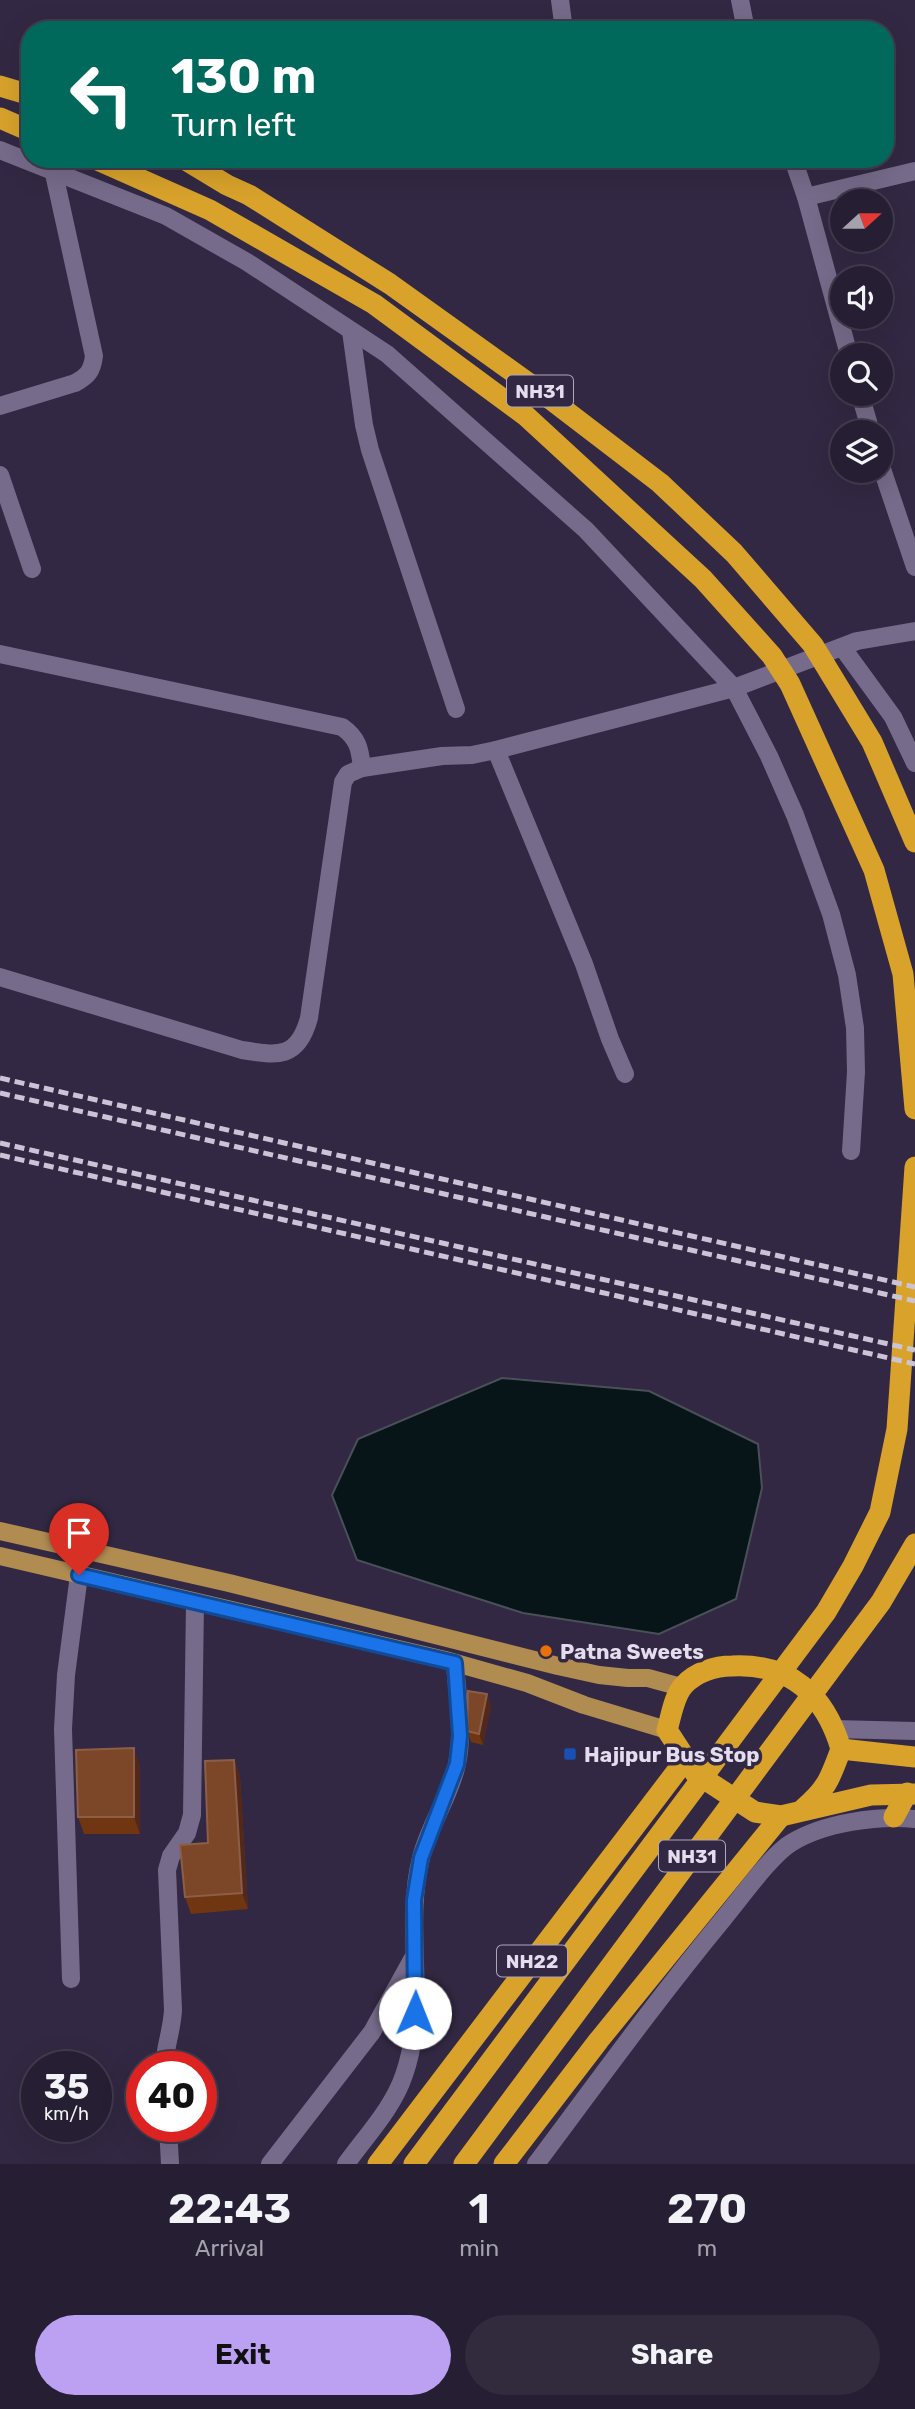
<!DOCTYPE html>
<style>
body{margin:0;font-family:Rubik,sans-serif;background:#322b3e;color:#f1f3f6;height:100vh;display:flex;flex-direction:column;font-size:26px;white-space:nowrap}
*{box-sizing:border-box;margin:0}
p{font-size:23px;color:#a4a2ac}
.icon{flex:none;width:38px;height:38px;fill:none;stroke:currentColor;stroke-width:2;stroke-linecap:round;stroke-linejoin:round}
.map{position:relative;height:2164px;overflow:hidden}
.sheet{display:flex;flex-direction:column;background:#261e32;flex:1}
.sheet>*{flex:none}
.guide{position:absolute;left:21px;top:21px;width:873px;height:147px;border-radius:28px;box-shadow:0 7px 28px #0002,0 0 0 2px #423c4d;background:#00695c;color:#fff;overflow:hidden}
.needle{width:46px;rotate:69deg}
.controls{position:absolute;left:830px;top:189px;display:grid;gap:14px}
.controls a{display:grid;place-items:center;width:63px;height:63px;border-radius:50%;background:#261e32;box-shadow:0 7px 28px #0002,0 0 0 2px #423c4d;font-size:35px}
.speed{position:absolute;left:21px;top:2051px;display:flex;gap:14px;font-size:35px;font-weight:700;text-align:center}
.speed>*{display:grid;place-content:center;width:91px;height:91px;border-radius:50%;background:#261e32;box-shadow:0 7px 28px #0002,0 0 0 2px #423c4d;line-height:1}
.speed small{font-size:18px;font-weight:400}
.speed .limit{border:10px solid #d22;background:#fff;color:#111}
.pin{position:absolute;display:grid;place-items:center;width:60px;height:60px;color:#fff;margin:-72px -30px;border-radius:50% 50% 50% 0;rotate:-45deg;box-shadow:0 0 7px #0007}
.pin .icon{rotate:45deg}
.me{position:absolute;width:77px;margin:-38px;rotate:1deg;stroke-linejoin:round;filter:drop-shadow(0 0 5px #0008)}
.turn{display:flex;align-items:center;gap:24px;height:147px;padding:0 35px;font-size:32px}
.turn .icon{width:91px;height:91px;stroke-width:2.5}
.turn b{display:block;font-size:49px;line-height:60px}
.eta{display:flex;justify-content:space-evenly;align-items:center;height:119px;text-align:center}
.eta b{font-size:42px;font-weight:700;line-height:49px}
.primary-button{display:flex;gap:14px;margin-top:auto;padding:14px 35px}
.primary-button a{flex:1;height:80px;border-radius:42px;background:#bca0f2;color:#111;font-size:28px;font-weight:700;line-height:80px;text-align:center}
.primary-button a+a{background:#322b3e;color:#f1f3f6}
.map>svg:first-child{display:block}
.water{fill:#071418;stroke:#495058;stroke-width:2}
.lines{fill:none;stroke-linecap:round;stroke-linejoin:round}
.minor{stroke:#766b8a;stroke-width:18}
.major{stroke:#b18c51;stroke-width:18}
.highway{stroke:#d8a22b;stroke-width:21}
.rail{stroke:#cbc4d7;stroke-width:5;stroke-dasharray:10 5;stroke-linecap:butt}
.wall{fill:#703511}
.shaded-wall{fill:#52281b}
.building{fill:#7c4728;stroke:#8c5e47;stroke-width:2}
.route-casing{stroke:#114b97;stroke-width:18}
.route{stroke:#1a73e8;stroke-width:12}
.food-dot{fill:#e8710a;stroke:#322843;stroke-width:2.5}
.transit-dot{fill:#1a4fb4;stroke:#322843;stroke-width:2.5}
.labels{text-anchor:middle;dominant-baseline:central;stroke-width:7;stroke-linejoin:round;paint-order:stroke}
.shield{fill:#322843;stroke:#aea7bb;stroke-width:2}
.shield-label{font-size:19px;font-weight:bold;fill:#e3ddee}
.poi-label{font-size:21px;font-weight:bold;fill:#e3ddee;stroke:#322843;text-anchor:start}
</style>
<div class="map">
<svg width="915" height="2164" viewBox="0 0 915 2164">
<rect width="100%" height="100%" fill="#322843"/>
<polygon class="water" points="502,1378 649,1391 758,1444 762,1488 736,1599 659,1634 523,1613 357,1560 332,1495 358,1439"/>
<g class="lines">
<g class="minor">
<polyline points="560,0 564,30"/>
<polyline points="740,0 746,30"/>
<polyline points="0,150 166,216 247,262 387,354 586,530 734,688 769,756 795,815 831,914 847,975 855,1028 856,1072 851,1151"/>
<polyline points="793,159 806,197 849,355"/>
<polyline points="806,197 915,171"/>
<polyline points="351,331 364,425 370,450 456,709"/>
<polyline points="860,394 871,432"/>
<path d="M 0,406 L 75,383 C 88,376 92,371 94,356 L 53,169"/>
<polyline points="880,463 915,567"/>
<polyline points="0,475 32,569"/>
<polyline points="842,647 893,717 915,763"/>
<path d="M 0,654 L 342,727 C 358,738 360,749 362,768"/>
<polyline points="496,750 584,964 610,1039 625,1074"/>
<path d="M 0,977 L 242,1050 C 278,1056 298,1059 309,1018 L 343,782 L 348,774 L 362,768 L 442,756 L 472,755 L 496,750 L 734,688 L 857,641 L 915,631"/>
<polyline points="834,1729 915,1731"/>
<polyline points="71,1979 63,1729 66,1675 79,1575"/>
<path d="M 164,2067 C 165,2047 172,2030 173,2010 L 167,1870 L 171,1856 L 187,1833 L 192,1815 L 195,1603"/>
<polyline points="168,2126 170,2164"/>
<polyline points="270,2164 372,2032 414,1956"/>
<path d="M 346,2164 C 366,2136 393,2108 404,2075 C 429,2004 403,1930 421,1858 C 429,1826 450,1796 457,1764 C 464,1731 457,1695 455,1663"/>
<path d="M 536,2164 C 598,2081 658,1998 724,1918 C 740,1899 771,1855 791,1843 C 823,1823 878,1815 915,1819"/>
</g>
<g class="major">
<polyline points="0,1531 229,1583 558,1666 599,1675 628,1678 648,1678 681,1687"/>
<polyline points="0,1556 445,1660 527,1683 584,1705 667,1730"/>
</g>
<g class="highway">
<polyline points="0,86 30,95"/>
<polyline points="0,118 30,131"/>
<polyline points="95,159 210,210 374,304 526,416 703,579 772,656 790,684 874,870 903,974 915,1109"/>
<polyline points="184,159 227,185 249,195 390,284 545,395 660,483 734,553 813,645 872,742 915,842"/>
<polyline points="841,1749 915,1757"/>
<path d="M 802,1810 C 827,1789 830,1779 841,1749 C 825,1695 791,1663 732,1666 C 715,1666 696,1672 684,1685 C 674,1695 671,1717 667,1730 L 695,1773 L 755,1812 L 781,1816 L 871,1795 L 915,1794"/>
<polyline points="894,1817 907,1793"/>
<polyline points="378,2164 686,1759"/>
<polyline points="414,2164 826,1612 853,1566 880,1512 897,1429 915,1167"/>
<polyline points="464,2164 840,1657 881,1602 915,1544"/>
<polyline points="504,2164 599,2040 781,1816"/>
</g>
<g class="rail">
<polyline points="0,1078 915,1287"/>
<polyline points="0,1093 915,1301"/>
<polyline points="0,1143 915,1350"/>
<polyline points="0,1155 915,1364"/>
</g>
</g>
<g class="wall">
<polygon points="491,1705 483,1745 471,1742 467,1731"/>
<polygon points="234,1760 240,1776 248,1909 191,1914 185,1897 208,1843"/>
<polygon points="140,1765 140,1834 84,1834 78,1817"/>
</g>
<g class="shaded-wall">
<polygon points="487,1694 491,1705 483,1745 479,1734"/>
<polygon points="134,1748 140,1765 140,1834 134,1817"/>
<polygon points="234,1760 240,1776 248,1909 242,1893"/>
</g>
<g class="building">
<polygon points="468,1691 487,1694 479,1734 467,1731"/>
<polygon points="134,1748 134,1817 78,1817 76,1750"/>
<polygon points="234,1760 242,1893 185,1897 180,1845 208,1843 205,1761"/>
</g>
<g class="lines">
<g class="route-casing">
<polyline id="route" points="79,1575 455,1663 460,1736 457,1764 421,1858 414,1900 415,2013"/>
</g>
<use href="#route" class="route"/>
</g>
<circle class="food-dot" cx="546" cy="1651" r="7"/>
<rect class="transit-dot" x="563" y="1747" width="14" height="14" rx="3.5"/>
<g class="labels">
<g class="shield">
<rect x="507" y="375.5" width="66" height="31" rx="5"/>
<rect x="659" y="1840.5" width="66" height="31" rx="5"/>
<rect x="497" y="1945.5" width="70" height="31" rx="5"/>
</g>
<g class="shield-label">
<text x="540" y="391">NH31</text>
<text x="692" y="1856">NH31</text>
<text x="532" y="1961">NH22</text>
</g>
<g class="poi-label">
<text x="560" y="1651">Patna Sweets</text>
<text x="584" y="1754">Hajipur Bus Stop</text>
</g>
</g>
</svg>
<div class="controls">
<a><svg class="needle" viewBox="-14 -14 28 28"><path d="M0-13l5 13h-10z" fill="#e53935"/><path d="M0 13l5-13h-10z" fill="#a4a2ac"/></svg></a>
<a><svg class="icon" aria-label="sound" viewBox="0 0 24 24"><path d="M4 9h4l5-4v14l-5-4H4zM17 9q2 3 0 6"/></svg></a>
<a><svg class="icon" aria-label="search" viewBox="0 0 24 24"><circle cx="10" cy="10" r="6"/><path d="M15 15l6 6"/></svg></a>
<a><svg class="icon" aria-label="layers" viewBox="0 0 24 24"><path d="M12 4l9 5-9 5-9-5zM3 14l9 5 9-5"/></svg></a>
</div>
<div class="speed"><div>35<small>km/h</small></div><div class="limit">40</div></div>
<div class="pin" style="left:79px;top:1575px;background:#d93025"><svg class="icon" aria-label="arrive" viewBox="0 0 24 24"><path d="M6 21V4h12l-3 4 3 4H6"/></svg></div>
<svg class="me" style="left:415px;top:2013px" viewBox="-20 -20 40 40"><circle r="19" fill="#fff"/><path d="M0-13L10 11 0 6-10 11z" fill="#1a73e8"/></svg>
<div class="guide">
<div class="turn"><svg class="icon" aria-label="left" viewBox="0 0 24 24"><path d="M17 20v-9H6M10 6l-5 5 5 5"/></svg><div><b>130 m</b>Turn left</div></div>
</div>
</div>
<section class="sheet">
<div class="eta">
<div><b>22:43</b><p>Arrival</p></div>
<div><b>1</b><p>min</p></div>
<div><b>270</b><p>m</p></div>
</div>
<div class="primary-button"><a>Exit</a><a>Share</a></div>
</section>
